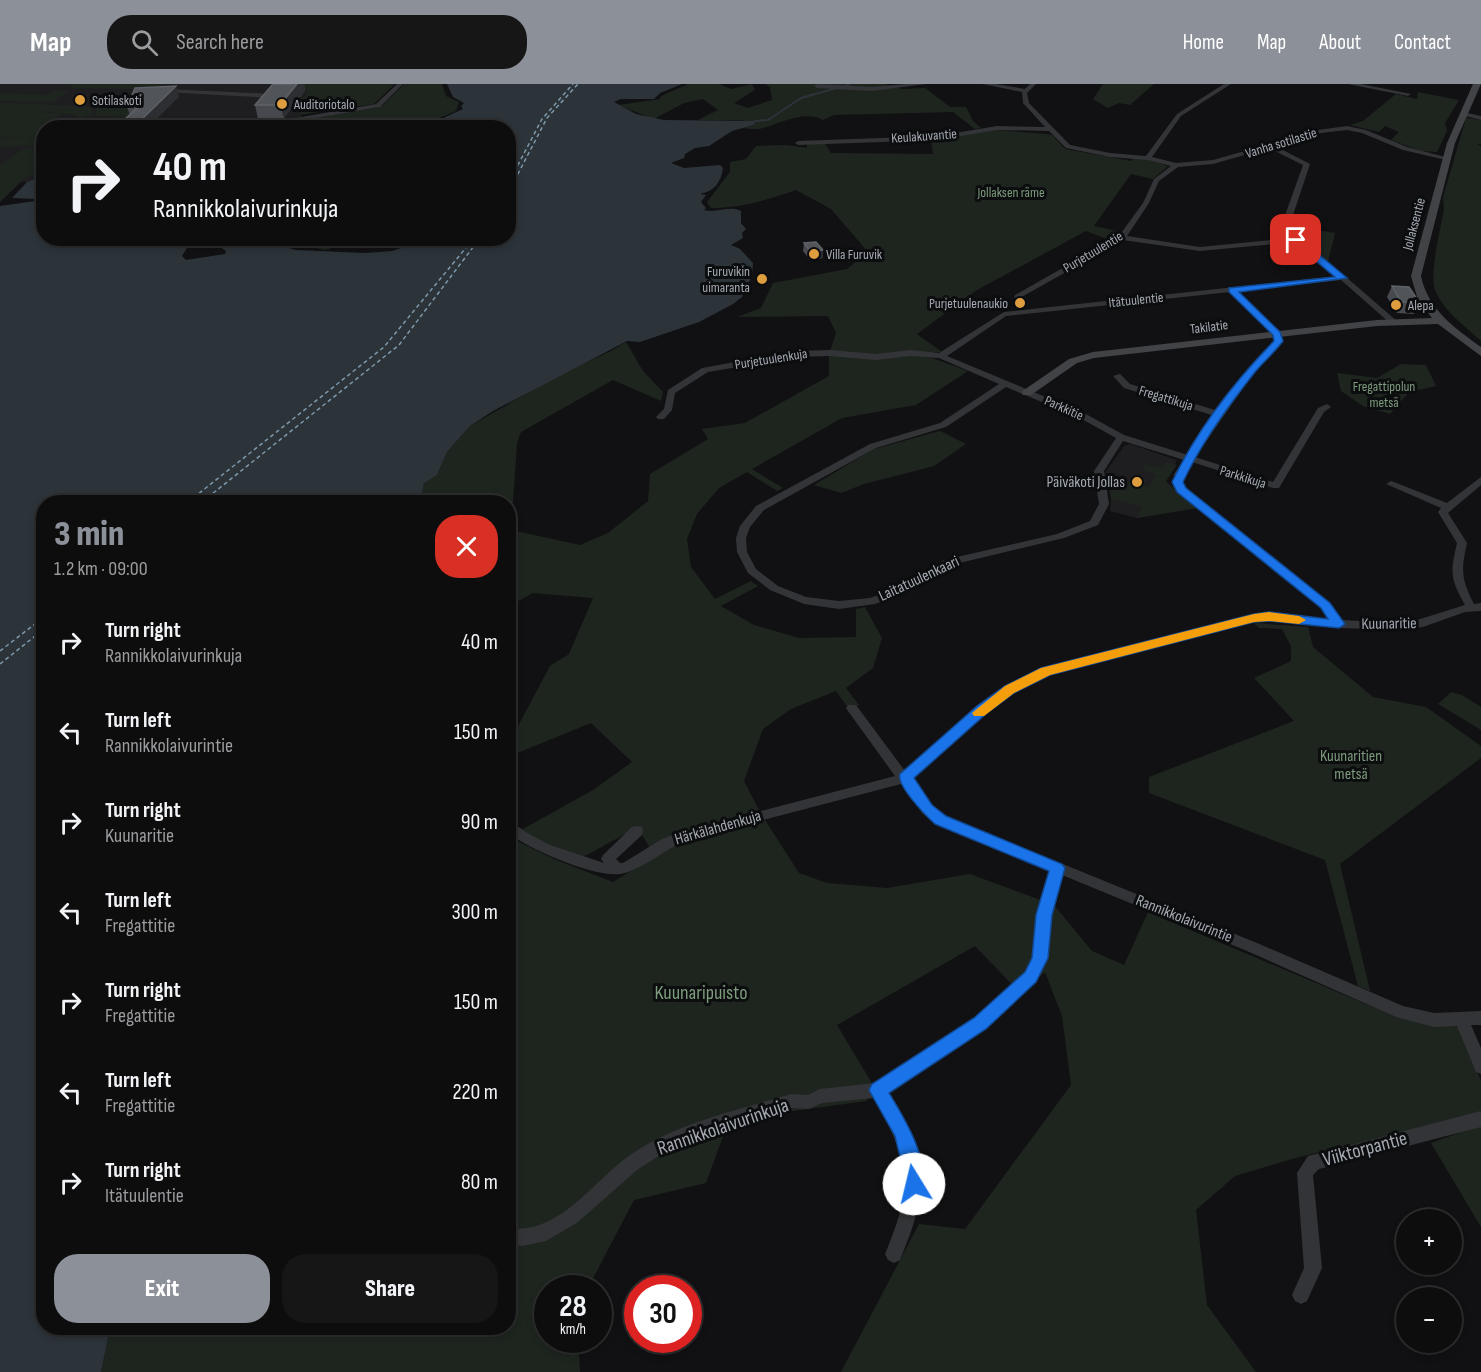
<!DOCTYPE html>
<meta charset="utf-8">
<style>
body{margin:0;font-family:"Sofia Sans Condensed",sans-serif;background:#161617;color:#f1f3f6;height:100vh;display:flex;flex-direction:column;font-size:22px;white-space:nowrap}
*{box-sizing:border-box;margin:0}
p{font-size:20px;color:#9a9c9e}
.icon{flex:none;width:33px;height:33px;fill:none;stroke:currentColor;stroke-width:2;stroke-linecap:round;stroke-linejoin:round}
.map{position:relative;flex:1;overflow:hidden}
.panel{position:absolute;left:36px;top:411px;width:480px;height:840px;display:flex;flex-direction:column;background:#0d0d0e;border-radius:24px;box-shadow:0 3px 9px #0003,0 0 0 2px #2d2d2e}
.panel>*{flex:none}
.guide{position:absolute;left:36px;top:36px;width:480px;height:126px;border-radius:24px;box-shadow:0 3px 9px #0003,0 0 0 2px #2d2d2e;background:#0d0d0e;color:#f1f3f6;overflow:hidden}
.tools{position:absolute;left:1396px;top:1125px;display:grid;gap:12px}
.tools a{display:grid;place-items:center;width:66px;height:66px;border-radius:50%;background:#0d0d0e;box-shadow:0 3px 9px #0003,0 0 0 2px #2d2d2e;font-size:30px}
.speed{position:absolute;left:534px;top:1191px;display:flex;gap:12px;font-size:30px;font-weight:700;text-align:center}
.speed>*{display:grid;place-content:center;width:78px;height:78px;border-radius:50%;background:#0d0d0e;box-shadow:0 3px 9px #0003,0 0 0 2px #2d2d2e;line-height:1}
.speed small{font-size:15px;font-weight:400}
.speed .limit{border:9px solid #d22;background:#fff;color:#111}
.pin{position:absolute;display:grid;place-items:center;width:51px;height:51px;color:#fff;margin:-26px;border-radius:12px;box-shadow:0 3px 9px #0006}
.me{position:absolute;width:66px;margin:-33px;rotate:351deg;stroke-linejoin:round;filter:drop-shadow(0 0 4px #0008)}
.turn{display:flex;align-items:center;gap:21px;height:126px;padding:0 18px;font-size:27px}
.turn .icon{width:78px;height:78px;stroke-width:2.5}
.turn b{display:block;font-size:42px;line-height:51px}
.round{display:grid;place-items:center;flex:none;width:63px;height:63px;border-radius:24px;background:#161617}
.head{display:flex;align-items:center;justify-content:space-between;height:102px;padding:0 18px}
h1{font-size:36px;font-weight:800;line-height:45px;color:#8c9099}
.cta{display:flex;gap:12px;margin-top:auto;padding:12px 18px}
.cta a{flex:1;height:69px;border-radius:24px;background:#8c9099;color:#fff;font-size:24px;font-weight:800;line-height:69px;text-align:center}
.cta a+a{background:#161617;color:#f1f3f6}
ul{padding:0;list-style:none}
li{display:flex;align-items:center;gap:18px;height:90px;padding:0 18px}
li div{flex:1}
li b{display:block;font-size:22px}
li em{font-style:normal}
header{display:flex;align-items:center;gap:36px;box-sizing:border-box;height:84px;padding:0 30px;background:#8c9099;color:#fff}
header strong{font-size:28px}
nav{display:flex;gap:33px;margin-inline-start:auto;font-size:21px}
.search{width:420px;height:54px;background:#161617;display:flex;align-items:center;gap:15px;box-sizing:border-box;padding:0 21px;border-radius:24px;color:#9a9c9e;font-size:22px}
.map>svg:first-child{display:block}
.built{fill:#1e1e20}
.green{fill:#1e251f}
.water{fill:#2c343a;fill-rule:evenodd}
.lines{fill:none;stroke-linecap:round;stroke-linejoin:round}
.stream{stroke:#2c343a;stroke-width:2}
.ferry{stroke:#7e98aa;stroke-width:1.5;stroke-dasharray:4 3;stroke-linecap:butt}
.street{fill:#333437;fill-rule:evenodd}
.secondary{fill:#414347;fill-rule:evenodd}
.wall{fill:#47494e}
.shaded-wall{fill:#2d2e32}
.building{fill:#515458;stroke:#5e6166;stroke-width:1.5}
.route{fill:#1a73e8;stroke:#114b97;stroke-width:1.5}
.slow{fill:#f59e0b}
.poi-dot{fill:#de9d3e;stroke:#0c0d0e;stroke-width:2}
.labels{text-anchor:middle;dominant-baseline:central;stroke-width:6;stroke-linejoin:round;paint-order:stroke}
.far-poi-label{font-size:14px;fill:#a4a9b2;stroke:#0c0d0e;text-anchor:start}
.far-street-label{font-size:14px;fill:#a4a9b2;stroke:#0c0d0e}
.far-park-label{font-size:14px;fill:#7d9b7d;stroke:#0c0d0e}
.poi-label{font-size:16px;fill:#a4a9b2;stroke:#0c0d0e;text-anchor:end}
.street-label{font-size:16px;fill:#a4a9b2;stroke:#0c0d0e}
.park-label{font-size:16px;fill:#7d9b7d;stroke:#0c0d0e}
.near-park-label{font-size:20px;fill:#7d9b7d;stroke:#0c0d0e}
.near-street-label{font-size:20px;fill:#a4a9b2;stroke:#0c0d0e}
</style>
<header>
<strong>Map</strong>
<div class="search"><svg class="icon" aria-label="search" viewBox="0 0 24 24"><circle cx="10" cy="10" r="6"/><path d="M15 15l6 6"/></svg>Search here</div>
<nav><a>Home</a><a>Map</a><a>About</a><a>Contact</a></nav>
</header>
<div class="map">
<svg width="1481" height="1288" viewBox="0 0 1481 1288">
<rect width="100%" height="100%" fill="#111113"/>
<g class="built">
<polygon points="0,0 319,0 322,3 293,43 44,44 43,91 27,98 0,99"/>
<polygon points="1130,360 1177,376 1166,397 1197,424 1137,434 1110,427 1111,415 1105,389 1124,362"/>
</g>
<g class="green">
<polygon points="68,0 163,0 158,6 75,4"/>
<polygon points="299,0 395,0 374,20 299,31 303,25 298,21 308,8"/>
<polygon points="404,0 442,0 446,12 459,18 456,27 418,43 247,44 376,24 383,21"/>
<path d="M 688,0 L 719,0 L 731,5 L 752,0 L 755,6 L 734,19 L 748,24 L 772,16 L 770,3 L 765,0 L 885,0 L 903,5 L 925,4 L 950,23 L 966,23 L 973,37 L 981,44 L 975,45 L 953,28 L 834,31 L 823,36 C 805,26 781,39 763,44 C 758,46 750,45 744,44 L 754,41 L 742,36 L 698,36 L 718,26 L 703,15 L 684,19 L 654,35 L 618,21 L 660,15 L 661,12 Z"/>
<polygon points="1103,0 1154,0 1130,21 1119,19 1108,24 1093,15"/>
<polygon points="54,7 69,7 52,18 0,17 0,9 48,11"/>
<polygon points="1418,8 1459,16 1445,39 1447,47 1437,68 1421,67 1391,56 1399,48 1385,42 1379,48 1350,41 1363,37 1396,10 1417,15"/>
<polygon points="98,18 141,19 131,33 95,32"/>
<polygon points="0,19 87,22 92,25 92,32 83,32 83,34 91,34 93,41 111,43 72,43 79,36 75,31 45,27 44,29 62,29 34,53 43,53 43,60 39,61 41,55 35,61 0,63 0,54 32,54 0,53"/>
<path d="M 1466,34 L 1481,36 L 1481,60 L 1478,60 L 1481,63 L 1481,257 C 1465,242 1445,228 1436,208 C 1428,191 1441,144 1444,125 L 1443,113 Z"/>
<path d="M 997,46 L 1046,50 L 1052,51 L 1065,65 L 1131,77 L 1133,74 L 1147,75 L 1168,82 L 1153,95 L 1131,90 L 1094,142 L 1126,149 L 1115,158 L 1086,147 L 977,206 L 917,250 L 942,268 L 876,271 L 830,267 L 836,249 L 828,232 L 737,233 L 761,224 L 773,199 L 847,185 L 868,168 L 831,125 L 796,106 C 768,116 740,124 711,124 L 707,118 L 730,88 L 730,78 L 746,75 L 756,62 L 785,61 L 807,64 L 807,59 L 824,58 L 831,69 L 933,70 L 931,55 Z"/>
<polygon points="43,62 43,87 25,94 0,118 0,81 24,65"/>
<polygon points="1292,142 1335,149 1328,178 1294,149"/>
<polygon points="264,155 332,155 334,160 330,165 324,166 282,155"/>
<polygon points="626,258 643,287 663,308 661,317 613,296 521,348 517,359 511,446 580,461 608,449 648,417 650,390 708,355 702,345 745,339 829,292 829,270 910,271 932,274 968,287 916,321 842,334 752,385 783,404 777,407 747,388 719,404 697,430 687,455 691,483 715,515 751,497 758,502 721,522 754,541 799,554 856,553 856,525 865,523 882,554 873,584 846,604 859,621 849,625 836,607 791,625 763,645 744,697 760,728 799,789 827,799 887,804 970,790 1054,821 1092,867 1124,881 1148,828 1394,932 1460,943 1481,997 1481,1030 1299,1073 1235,1092 1196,1126 1207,1221 1256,1288 841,1288 919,1140 965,1145 1071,1001 1062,932 1045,888 1021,910 975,862 837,941 873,1001 867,1017 793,1027 725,1047 706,1099 634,1116 588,1204 548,1204 548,1256 578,1256 580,1288 101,1288 110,1244 508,1244 509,753 554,775 613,798 655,772 642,751 627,749 583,773 548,761 521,746 593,706 632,678 591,639 510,672 509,659 550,582 569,570 593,514 533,509 509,522 508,418 409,418 422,409 424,398 437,391 447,368 470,342 561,290 611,267"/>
<polygon points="1401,280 1426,281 1436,302 1409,308 1390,330 1363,322 1341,307 1337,289 1377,294"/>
<polygon points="940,347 966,360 934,382 864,400 841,409 814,401 874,365"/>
<polygon points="1167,378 1177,381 1166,397 1167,400 1197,424 1137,434 1142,423 1111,415 1111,406 1114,402 1118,403 1123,396 1133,400 1138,393 1146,396 1143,401 1149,403 1156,390 1142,386 1146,380 1160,384"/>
<polygon points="1254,539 1308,543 1313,563 1373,613 1426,623 1481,662 1481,674 1340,780 1370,907 1358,902 1325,776 1149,709 1149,693 1294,637 1254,594 1291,577 1291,562 1282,545 1259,544"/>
<polygon points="1451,608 1462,611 1481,623 1481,646 1438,620"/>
<polygon points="1481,1041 1481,1143 1431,1059"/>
</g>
<g class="water">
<path d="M 447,0 L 682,0 L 660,9 L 654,15 L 621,15 L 614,18 L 636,30 L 664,36 L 755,37 L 754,41 L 732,47 L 709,62 L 695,64 L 685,70 L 684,74 L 671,79 L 684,84 L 720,81 L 723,84 C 721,98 715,107 700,110 L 706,111 L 701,118 L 706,124 L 704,126 C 716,130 730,121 741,127 L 741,139 L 746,145 L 742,149 L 743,154 L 731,161 L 740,165 L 753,179 L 752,192 L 746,204 L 742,213 L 733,220 L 699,238 L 640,258 L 627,257 L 493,327 L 470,342 L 447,368 L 437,391 L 424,399 L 422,409 L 409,418 L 44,418 L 44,1244 L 110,1244 L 101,1288 L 0,1288 L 0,122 L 43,116 L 44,154 L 253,154 L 296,166 L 366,169 L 392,167 L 429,155 L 508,154 L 508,44 L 424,43 L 463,25 L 461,22 L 464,19 L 453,13 ZM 190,159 L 214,159 L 226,167 L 225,170 L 186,176 L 182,172 Z"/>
<polygon points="43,91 43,112 36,115 12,114 27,98"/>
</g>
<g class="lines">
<g class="stream">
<polyline points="846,1 850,0"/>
<polyline points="755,37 768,36 801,14 837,4"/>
</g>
<g class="ferry">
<polyline points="508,100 542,35 573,0"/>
<polyline points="508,109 547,34 578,0"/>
<polyline points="188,418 384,263 474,154"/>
<polyline points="202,418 399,261 480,154"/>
<polyline points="0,567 44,533"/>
<polyline points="0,580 44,545"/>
</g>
<g class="street">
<polygon points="397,0 403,0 380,23 257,44 239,44 376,20"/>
<polygon points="905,0 926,0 872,7 817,4 814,2 817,0 872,3"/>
<path d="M 983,0 L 996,0 L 1025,5 L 1030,0 L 1036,0 L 1027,9 L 1029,19 L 1070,61 L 1110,69 L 1146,72 L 1177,30 L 1224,0 L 1231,0 L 1181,32 L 1152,73 L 1176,79 L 1213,76 L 1318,46 L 1347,42 L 1366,46 L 1407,63 L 1449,74 L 1446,76 L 1403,66 L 1362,49 L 1347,46 L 1321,49 L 1275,62 L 1310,80 L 1291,137 L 1294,148 L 1398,238 L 1391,240 L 1341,196 L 1238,207 L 1280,248 L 1283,257 L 1255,287 L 1195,373 L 1273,398 L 1318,324 L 1327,320 L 1331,323 L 1324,328 L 1279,404 L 1273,404 L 1192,378 L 1184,390 L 1183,401 L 1329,518 L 1342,536 L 1377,538 L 1414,537 L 1465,521 C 1450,494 1450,489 1457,459 L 1438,428 L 1441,424 L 1386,400 L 1391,397 L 1394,398 L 1447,419 L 1481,393 L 1481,401 L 1448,429 L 1467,459 C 1461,486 1461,495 1474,520 L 1481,519 L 1481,527 L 1465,528 L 1423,543 L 1396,546 L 1339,544 L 1269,536 L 1254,538 L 1049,590 C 996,612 954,657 912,695 L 932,721 L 945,732 L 1257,859 L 1403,922 L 1434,929 L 1481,927 L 1481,941 L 1471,941 L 1481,964 L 1481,990 L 1476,988 L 1457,942 L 1434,943 L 1396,933 L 1247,867 L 1062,791 L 1051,831 L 1047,874 L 1035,897 L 985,945 L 888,1008 C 927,1077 931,1102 900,1176 L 894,1179 L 888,1176 L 885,1170 C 914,1101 910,1078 874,1014 L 822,1019 L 809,1025 L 791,1024 L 691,1057 L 657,1073 L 637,1086 L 578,1138 L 546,1157 L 522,1162 L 508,1160 L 508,1144 C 558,1151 590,1101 626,1074 C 673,1039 736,1027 791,1010 L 808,1011 L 820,1005 L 875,999 L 975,935 L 1025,889 L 1033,873 L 1037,831 L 1050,786 L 935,740 L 922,729 L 901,700 L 687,756 C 666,765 645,783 625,789 C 600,797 529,765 508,749 L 508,736 L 529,750 L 550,761 L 604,779 L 601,775 L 603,771 L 632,743 L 637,742 L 642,743 L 643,747 L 642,751 L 616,775 L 620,779 L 623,779 L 662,755 L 684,747 L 895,692 L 848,627 L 846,624 L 848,621 L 856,621 L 905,687 C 948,649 989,606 1042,584 L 1254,530 L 1269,528 L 1330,535 L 1321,524 L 1175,404 L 1174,390 L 1184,376 L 1123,357 L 1104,387 L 1109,420 L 1098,441 L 1064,454 L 951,481 L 896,512 L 875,520 L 839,525 L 804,520 L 770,506 L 748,489 L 737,468 L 736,454 L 740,442 L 756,422 L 870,360 L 940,339 L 999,300 L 939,274 L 910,272 L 876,276 L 830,272 L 796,273 L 708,288 L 675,309 L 672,326 L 664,335 L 658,335 L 656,333 L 664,325 L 668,306 L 702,284 L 796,267 L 830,266 L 876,270 L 910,266 L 939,269 L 1004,228 L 1337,192 L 1297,158 L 1200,167 L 1123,156 L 1018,215 L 1014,213 L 1015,211 L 1119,152 L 1143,119 L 1154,95 L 1171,82 L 1148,76 L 1110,73 L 1066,64 L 1049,47 L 997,46 L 937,56 L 798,61 L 795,59 L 798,57 L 937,52 L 997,42 L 1045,43 L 1023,19 L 1022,8 ZM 1269,64 L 1303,81 L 1283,137 L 1287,149 L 1293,154 L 1200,163 L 1127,152 L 1149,119 L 1159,97 L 1178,83 L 1213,80 ZM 1230,208 L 1273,251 L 1275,257 L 1249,283 L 1218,327 L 1130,300 L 1120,290 L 1113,292 L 1124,304 L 1215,332 L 1188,371 L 1124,351 L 1084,329 L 947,272 L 1006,232 ZM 1006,303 L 1078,333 L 1116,354 L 1094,387 L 1099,420 L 1090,437 L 1057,450 L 944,476 L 888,508 L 870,514 L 839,517 L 806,513 L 778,502 L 756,485 L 747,468 L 746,454 L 750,443 L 764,426 L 876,364 L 946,343 Z"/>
<polygon points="1348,0 1361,0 1411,10 1408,12"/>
<polygon points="165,5 273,10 276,12 273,14 163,8"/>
<polygon points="1463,28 1481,32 1481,36 1461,31"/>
<polygon points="1481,1027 1481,1043 1319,1085 1313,1091 1322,1184 1307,1217 1301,1220 1295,1217 1292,1211 1304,1184 1297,1089 1308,1072"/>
</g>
<path class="secondary" d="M 1473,0 L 1481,0 L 1455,59 L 1421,192 C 1428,226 1455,244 1481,263 L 1481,272 L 1438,240 L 1377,242 L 1094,274 L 1077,279 L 1031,311 L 1023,311 L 1021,308 L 1069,275 L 1093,268 L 1377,236 L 1432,234 L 1418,216 L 1411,192 L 1447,59 Z"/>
</g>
<g class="wall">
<polygon points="273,0 304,0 305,7 284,34 258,35 255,21"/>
<polygon points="179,12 147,44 127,44 124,36 130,31 127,23"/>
<polygon points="804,159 823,166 823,174 810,176 803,167"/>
<polygon points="1392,202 1419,218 1414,230 1397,229 1387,213"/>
</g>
<g class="shaded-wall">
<polygon points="297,0 304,0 305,7 284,34 280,21"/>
<polygon points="176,2 179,12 147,44 144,44 141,36"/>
<polygon points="823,166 823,174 810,176 811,168"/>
</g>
<g class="building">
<polygon points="273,0 297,0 280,21 255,21"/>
<polygon points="176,2 141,36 124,36 138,23 127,23 135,4"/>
<polygon points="816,158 823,166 811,168 804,159"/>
<polygon points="1392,202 1409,203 1419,218 1401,218"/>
</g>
<path class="route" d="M 1293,154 L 1299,154 L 1347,194 L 1239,208 L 1280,248 L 1283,257 C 1275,268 1264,277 1255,288 C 1228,322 1201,359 1183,398 L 1186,404 L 1330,519 L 1345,540 L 1339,544 L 1269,537 L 1254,538 L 1050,591 L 1014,609 L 987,629 L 914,694 L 932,721 L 946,732 L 1062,780 L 1065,784 L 1052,831 L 1048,874 L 1036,898 L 986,945 L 889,1009 C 903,1032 932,1079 921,1106 L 914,1109 L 908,1106 L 895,1052 L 869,1006 L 872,1000 L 974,934 L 1025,888 L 1032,874 L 1036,831 L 1049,787 L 935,740 C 926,732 896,701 900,690 L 977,622 L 1005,602 L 1041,584 L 1254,530 L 1269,528 L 1328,535 L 1321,524 L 1177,408 L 1172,398 C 1197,346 1234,298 1274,257 L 1273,251 L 1229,208 L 1229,204 L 1335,193 L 1293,158 Z"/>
<polygon class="slow" points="1269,528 1299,532 1306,536 1299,540 1269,537 1254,538 1050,591 1014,609 984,632 974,632 972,629 1005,602 1041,584 1254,530"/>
<g class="poi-dot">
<circle cx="80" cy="16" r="6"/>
<circle cx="282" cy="20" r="6"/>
<circle cx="814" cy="170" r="6"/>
<circle cx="762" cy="195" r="6"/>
<circle cx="1020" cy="219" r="6"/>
<circle cx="1396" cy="221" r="6"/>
<circle cx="1137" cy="398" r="6"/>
</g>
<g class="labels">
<g class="far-poi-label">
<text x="92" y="16">Sotilaskoti</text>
<text x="294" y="20">Auditoriotalo</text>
<text x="826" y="170">Villa Furuvik</text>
<text x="750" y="187" text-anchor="end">Furuvikin<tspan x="750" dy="16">uimaranta</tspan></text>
<text x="1008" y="219" text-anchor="end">Purjetuulenaukio</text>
<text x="1408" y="221">Alepa</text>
</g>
<g class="far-street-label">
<text transform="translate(924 52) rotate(-4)">Keulakuvantie</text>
<text transform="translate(1281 59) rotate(-17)">Vanha sotilastie</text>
<text transform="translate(1414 140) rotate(-75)">Jollaksentie</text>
<text transform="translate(1093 168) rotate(-31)">Purjetuulentie</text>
<text transform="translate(1136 216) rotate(-6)">Itätuulentie</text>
<text transform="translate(1209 243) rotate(-7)">Takilatie</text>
<text transform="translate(771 275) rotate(-9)">Purjetuulenkuja</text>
<text transform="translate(1166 314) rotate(17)">Fregattikuja</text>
<text transform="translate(1064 324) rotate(24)">Parkkitie</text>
<text transform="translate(1243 393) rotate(17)">Parkkikuja</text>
</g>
<g class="far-park-label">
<text x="1011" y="108">Jollaksen räme</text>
<text x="1384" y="302">Fregattipolun<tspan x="1384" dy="16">metsä</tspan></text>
</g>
<g class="poi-label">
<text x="1125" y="398">Päiväkoti Jollas</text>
</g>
<g class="street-label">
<text transform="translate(919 495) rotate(-25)">Laitatuulenkaari</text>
<text transform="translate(1389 540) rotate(-1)">Kuunaritie</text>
<text transform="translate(718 744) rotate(-16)">Härkälahdenkuja</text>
<text transform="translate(1184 835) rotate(22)">Rannikkolaivurintie</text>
</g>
<g class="park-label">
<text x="1351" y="672">Kuunaritien<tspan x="1351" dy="18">metsä</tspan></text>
</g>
<g class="near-park-label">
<text x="701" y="909">Kuunaripuisto</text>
</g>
<g class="near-street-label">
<text transform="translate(723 1043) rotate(-19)">Rannikkolaivurinkuja</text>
<text transform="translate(1365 1065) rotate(-15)">Viiktorpantie</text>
</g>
</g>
</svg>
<div class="tools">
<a>+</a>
<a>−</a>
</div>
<div class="speed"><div>28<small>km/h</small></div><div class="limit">30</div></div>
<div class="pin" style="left:1296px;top:156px;background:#d93025"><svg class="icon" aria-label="arrive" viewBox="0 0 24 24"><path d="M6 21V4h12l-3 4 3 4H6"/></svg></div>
<svg class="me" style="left:914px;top:1100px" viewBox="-20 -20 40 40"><circle r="19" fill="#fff"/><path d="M0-13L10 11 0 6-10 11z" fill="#1a73e8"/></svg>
<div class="guide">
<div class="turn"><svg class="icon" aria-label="right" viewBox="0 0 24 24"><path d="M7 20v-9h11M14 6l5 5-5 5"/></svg><div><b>40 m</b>Rannikkolaivurinkuja</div></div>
</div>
<section class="panel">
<div class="head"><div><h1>3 min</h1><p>1.2 km · 09:00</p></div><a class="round" style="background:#d93025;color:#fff"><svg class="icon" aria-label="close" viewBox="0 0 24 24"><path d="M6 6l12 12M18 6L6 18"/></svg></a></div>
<ul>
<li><svg class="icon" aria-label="right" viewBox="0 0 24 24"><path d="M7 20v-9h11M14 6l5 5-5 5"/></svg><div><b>Turn right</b><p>Rannikkolaivurinkuja</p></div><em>40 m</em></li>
<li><svg class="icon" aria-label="left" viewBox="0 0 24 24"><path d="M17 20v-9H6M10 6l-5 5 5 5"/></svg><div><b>Turn left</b><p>Rannikkolaivurintie</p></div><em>150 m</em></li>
<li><svg class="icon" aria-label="right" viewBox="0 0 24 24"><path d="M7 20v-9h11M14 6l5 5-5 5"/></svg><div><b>Turn right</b><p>Kuunaritie</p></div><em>90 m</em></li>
<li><svg class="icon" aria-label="left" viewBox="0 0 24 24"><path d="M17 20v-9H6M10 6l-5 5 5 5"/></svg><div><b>Turn left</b><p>Fregattitie</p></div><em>300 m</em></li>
<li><svg class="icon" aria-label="right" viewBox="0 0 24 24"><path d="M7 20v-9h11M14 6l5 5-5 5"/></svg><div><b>Turn right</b><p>Fregattitie</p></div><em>150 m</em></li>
<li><svg class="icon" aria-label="left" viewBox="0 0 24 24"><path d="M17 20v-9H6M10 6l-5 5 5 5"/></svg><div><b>Turn left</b><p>Fregattitie</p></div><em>220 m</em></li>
<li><svg class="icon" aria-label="right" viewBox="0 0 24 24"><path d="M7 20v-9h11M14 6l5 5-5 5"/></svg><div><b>Turn right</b><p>Itätuulentie</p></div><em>80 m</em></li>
</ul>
<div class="cta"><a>Exit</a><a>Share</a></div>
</section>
</div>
